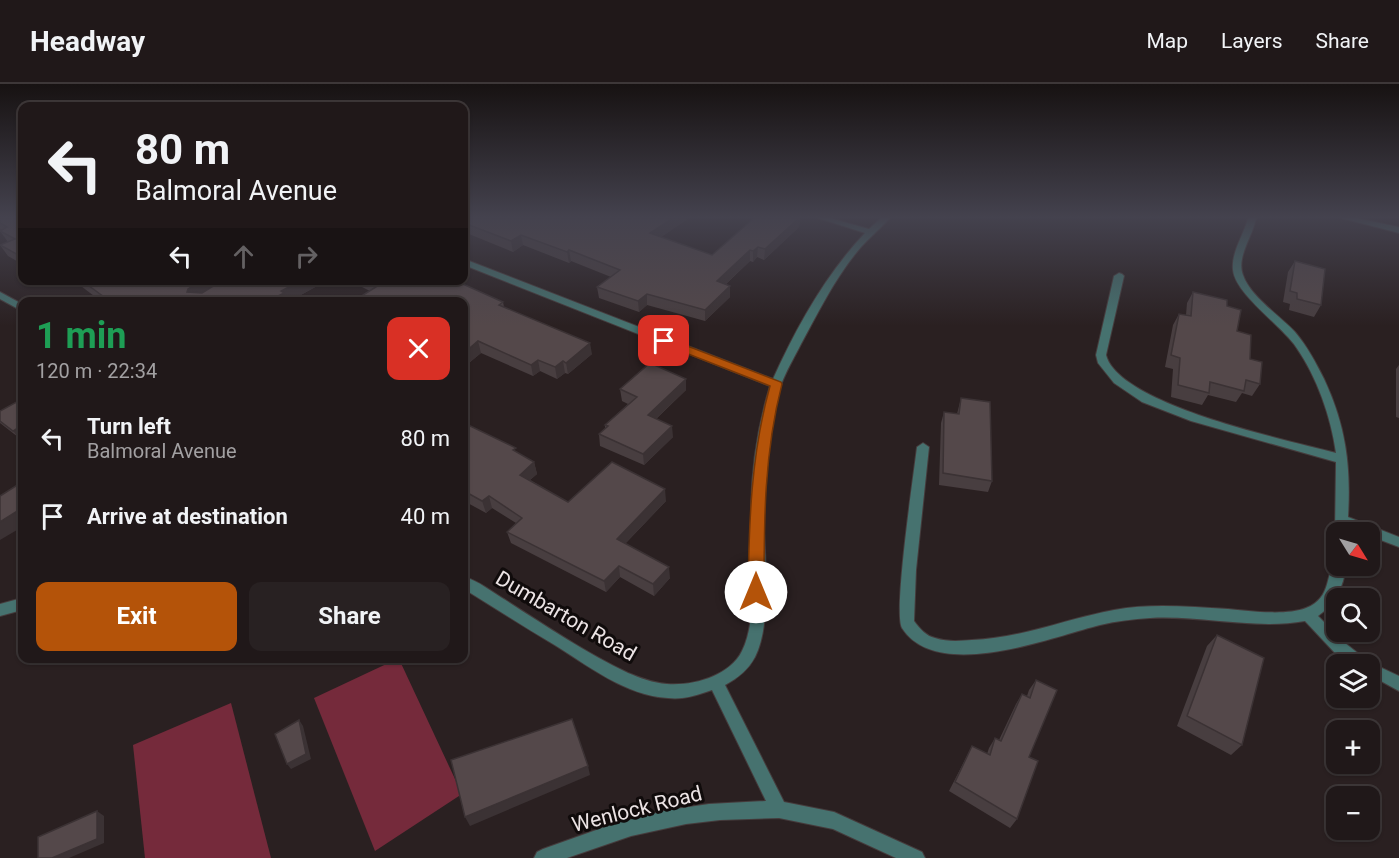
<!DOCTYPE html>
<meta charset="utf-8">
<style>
body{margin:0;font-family:Roboto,sans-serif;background:#282122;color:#f1f3f6;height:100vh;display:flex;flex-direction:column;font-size:22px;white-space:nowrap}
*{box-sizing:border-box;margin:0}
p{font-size:20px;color:#a2a0a2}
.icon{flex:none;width:33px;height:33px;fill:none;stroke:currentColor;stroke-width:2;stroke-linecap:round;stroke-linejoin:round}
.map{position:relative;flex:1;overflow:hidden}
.panel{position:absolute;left:18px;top:213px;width:450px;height:366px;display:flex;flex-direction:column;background:#201819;border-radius:12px;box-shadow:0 2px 4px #0004,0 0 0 2px #3d3738}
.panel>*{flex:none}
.hud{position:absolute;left:18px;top:18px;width:450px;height:183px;border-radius:12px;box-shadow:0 2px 4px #0004,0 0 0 2px #3d3738;background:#201819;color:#f1f3f6;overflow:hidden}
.needle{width:39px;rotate:127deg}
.tools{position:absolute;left:1326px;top:438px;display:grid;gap:12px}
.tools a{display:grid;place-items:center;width:54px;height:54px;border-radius:12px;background:#201819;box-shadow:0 2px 4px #0004,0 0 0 2px #3d3738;font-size:30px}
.pin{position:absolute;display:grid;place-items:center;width:51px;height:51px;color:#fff;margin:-26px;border-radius:12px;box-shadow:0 3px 9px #0006}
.me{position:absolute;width:66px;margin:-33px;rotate:0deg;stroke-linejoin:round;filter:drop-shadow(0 0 4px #0008)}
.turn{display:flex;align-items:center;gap:21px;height:126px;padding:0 18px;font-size:27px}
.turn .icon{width:78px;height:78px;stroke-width:2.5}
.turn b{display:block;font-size:42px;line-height:51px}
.lanes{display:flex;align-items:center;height:57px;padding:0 18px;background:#0003;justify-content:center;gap:30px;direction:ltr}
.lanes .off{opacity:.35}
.round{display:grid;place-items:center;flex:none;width:63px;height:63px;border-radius:12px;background:#282122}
.overview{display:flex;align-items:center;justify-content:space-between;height:102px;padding:0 18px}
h1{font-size:36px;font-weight:700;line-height:45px;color:#1e9e55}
.cta{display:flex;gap:12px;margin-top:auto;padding:12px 18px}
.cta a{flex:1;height:69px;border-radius:12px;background:#b45309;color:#fff;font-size:24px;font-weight:700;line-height:69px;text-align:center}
.cta a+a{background:#282122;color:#f1f3f6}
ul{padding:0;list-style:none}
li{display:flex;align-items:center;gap:18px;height:78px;padding:0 18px}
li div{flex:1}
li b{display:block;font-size:22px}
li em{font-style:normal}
header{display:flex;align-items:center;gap:36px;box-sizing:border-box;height:84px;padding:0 30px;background:#201819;border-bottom:2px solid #3d3738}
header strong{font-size:28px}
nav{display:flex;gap:33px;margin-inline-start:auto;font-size:21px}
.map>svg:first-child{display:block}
.green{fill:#752a3b}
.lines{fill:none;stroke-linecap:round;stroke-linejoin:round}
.minor-casing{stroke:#453b3c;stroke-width:2}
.minor{fill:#46726f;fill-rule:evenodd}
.wall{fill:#483e40}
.shaded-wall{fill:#3b3234}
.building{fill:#54484a;stroke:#3b3234;stroke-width:1.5}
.route{fill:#b45309;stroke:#753606;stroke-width:1.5}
.labels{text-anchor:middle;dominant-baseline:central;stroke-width:6;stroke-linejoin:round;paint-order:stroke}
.near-street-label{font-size:21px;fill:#ebe3e4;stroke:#100b0b}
</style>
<header>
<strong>Headway</strong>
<nav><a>Map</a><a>Layers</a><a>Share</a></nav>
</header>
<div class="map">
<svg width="1399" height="774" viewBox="0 0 1399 774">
<rect width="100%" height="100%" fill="#2a2021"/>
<g class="green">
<polygon points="397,575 399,575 462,710 375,767 314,614"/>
<polygon points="231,619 271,774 145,774 133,661"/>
</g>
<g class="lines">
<g class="minor-casing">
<g id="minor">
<path d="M 818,134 L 830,134 L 869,145 L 881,134 L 890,134 C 881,144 870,153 861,163 C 836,192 819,227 801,260 C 794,274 786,287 781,301 C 769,338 764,380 763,419 C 763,462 774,535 755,573 C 748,586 738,594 725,601 L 784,718 L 834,728 L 922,768 L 925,774 L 896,774 L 833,745 L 779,734 L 720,736 L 686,740 L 631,752 L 567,774 L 534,774 L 537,768 L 543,765 L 613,740 L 668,726 L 709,720 L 766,717 L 712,606 C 698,611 683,616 668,614 C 626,612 587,581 553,560 C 523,542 493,523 464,505 L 464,493 C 478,496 493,509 507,517 C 546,542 586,569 628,589 C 640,594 653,599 667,600 C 693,602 730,592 742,567 C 759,534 750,469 751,432 C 751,388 757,344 770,302 L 464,181 L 464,175 L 773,295 C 796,244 826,190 865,149 Z"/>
<path d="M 1248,134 L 1256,134 C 1253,152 1236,173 1243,191 C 1250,212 1280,232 1295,248 C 1307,262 1316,279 1324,295 C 1346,342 1351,382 1348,433 L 1399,453 L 1399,463 L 1370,452 L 1370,448 L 1361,448 L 1348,443 L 1347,448 L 1336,448 L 1336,452 L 1335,448 L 1336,378 L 1191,337 L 1142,318 L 1114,299 L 1098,279 L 1096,271 L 1114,192 L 1119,189 L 1122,190 L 1124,192 L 1106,271 C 1119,321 1287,356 1336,369 C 1331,333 1317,293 1296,263 C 1282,242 1235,210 1233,186 C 1231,168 1244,151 1248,134 Z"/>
<polygon points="1341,134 1356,134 1399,143 1399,149"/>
<polygon points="0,208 22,220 22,227 0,215"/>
<path d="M 923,359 L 929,363 L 916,486 L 914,537 C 920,545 926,552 935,554 C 947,558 960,557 972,556 C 1021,554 1066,535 1114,526 C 1152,519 1190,523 1228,525 C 1249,527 1286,532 1306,524 C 1333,514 1325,487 1336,477 L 1336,482 L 1346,482 C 1344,502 1335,520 1318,532 L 1345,559 L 1369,578 L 1399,592 L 1399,607 L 1370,591 L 1370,580 L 1352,580 L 1335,569 L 1305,537 C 1254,546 1201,531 1150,534 C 1133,535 1117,537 1100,541 C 1052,553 937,599 902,544 C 893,529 914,389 917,363 Z"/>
<polygon points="22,514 22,526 0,532 0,520"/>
</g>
</g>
<use href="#minor" class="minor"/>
</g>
<g class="wall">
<polygon points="0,134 22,134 22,180 8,172 0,161 8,158 0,147 1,146 0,145"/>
<polygon points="464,134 689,134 661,153 712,171 754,134 800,134 799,143 764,176 757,173 753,178 750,177 726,200 730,213 705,237 647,221 639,228 599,214 597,203 611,193 571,177 569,179 523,161 513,168 464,148"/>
<polygon points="1295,177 1321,221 1314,233 1289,226 1290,220 1283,218 1288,188"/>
<polygon points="73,196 328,196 288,218 102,218"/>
<polygon points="348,196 454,196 503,218 504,223 592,270 568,290 565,289 557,295 540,287 533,292 481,269 464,283 464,218 370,207"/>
<polygon points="1193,208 1227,222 1260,300 1252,312 1242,309 1236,318 1208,311 1202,321 1171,313 1173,285 1165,283 1173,241 1179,230 1186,231 1187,219"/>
<polygon points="1399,281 1399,334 1396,333 1396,285"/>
<polygon points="620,305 686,306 656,335 673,353 644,381 600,362 599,350 605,345 605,341 628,320 622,317"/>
<polygon points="961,314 992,397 988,408 939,401 941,339 944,328 957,330"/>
<polygon points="22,315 22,350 18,353 0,339 0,327"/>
<polygon points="464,339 534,378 537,390 530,396 568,418 666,417 625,460 670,494 654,512 620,493 606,508 511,459 507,448 516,439 492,424 486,429 464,417"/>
<polygon points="1217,551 1242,661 1231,671 1177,642 1207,562"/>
<polygon points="1036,596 1029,673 1017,735 1010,744 949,707 972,662 987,670 989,664 995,654 999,656 1016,620 1022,610 1027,612 1029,606"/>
</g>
<g class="shaded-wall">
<polygon points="673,134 689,134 651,160 650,149"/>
<polygon points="799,134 800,134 799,143 764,176 765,165"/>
<polygon points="521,151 523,161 513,168 511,157"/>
<polygon points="758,163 757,173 753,178 753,167"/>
<polygon points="569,166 571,177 569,179 567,168"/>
<polygon points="750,166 750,177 717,208 717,197"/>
<polygon points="202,196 226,196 194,216 187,208 188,205"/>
<polygon points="302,196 328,196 288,218 267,218 281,207"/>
<polygon points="730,202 730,213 705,237 705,226"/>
<polygon points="647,210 647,221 639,228 638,217"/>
<polygon points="478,257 481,269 464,283 464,269"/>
<polygon points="590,259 592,270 568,290 566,279"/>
<polygon points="538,276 540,287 533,292 531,281"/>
<polygon points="563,277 565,289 557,295 555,283"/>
<polygon points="686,295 686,306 648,342 648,331"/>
<polygon points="22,341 22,350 18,353 13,347"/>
<polygon points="672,342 673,353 644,381 643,370"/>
<polygon points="534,378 537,390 523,402 520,391"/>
<polygon points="665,405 666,417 618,467 617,455"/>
<polygon points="489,412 492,424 486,429 482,417"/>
<polygon points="22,424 22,443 0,456 0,438"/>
<polygon points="619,482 620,493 606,508 604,497"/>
<polygon points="669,483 670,494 654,512 653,500"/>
<polygon points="299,636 303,642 311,675 291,685 287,680"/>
<polygon points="588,682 590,691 470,742 465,733"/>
<polygon points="97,727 104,732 104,759 69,774 52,774"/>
</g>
<g class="building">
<polygon points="0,134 22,134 22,173 0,161 15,155 0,147 7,143 0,139"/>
<polygon points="464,134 673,134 650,149 712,171 754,134 799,134 765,165 758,163 753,167 750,166 717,197 730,202 705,226 647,210 638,217 597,203 620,186 569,166 567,168 521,151 511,157 464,139"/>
<polygon points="1295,177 1325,185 1321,221 1297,215 1297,209 1290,207"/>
<polygon points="81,196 202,196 188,205 187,208 202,209 223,196 302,196 281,207 284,209 267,218 111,218"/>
<polygon points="369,196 454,196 503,218 499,221 590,259 566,279 563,277 555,283 538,276 531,281 478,257 464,269 464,218 352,218 379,201"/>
<polygon points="1193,208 1227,216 1227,222 1241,226 1237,247 1251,251 1250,275 1262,278 1260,300 1246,296 1244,307 1210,298 1209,309 1178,301 1180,274 1171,271 1179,230 1191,232"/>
<polygon points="650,279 686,295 648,331 672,342 643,370 599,350 608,342 605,341 637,313 620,305"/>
<polygon points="961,314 990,318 992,397 943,389 944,328 959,330"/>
<polygon points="22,315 22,341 13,347 0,337 0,327"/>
<polygon points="464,339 516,364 513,366 534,378 520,391 568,418 612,378 665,405 617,455 669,483 653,500 619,482 604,497 507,448 522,434 489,412 482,417 464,407"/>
<polygon points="22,398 22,424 0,438 0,412"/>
<polygon points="1217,551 1264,574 1242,661 1187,632"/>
<polygon points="1036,596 1057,606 1029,673 1038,677 1017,735 955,698 972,662 990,671 995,654 1001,657 1022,610 1030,614"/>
<polygon points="572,635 588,682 465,733 451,676"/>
<polygon points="299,636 306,670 287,680 275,650"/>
<polygon points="97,727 97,755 52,774 38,774 38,753"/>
</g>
<linearGradient id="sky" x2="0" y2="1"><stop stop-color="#171212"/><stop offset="0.55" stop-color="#44424e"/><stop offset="1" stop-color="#44424e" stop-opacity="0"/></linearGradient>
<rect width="1399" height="242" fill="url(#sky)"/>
<path class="route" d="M 664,253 L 781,298 L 782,300 C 764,369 764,437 764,508 L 762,513 L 756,515 L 751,513 L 748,508 C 749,438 751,370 770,302 L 660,259 L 660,254 Z"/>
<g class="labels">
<g class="near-street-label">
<text transform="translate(566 532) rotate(30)">Dumbarton Road</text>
<text transform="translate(637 725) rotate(-14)">Wenlock Road</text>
</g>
</g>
</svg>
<div class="tools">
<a><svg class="needle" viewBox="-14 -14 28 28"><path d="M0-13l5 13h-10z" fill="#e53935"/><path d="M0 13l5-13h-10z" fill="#a2a0a2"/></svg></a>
<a><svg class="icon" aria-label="search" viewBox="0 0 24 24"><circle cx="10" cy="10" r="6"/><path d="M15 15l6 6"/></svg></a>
<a><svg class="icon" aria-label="layers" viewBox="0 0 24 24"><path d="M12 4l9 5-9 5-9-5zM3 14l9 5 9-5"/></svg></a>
<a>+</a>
<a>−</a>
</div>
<div class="pin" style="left:664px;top:257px;background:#d93025"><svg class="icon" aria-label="arrive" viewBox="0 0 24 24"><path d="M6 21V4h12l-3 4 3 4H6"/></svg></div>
<svg class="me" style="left:756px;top:508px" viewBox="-20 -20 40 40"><circle r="19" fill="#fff"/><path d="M0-13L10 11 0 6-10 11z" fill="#b45309"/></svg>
<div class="hud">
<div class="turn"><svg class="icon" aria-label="left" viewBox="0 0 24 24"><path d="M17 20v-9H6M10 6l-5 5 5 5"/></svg><div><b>80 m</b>Balmoral Avenue</div></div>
<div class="lanes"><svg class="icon" aria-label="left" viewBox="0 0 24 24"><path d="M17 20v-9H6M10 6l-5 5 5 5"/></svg><svg class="icon off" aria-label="ahead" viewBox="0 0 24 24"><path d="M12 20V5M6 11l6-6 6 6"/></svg><svg class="icon off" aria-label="right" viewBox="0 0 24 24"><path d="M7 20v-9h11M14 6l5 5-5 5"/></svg></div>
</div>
<section class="panel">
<div class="overview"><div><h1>1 min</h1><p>120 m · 22:34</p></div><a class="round" style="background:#d93025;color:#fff"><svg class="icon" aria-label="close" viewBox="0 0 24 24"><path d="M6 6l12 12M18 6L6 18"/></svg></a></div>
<ul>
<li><svg class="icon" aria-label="left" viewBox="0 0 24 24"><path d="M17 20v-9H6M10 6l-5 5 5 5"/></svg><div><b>Turn left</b><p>Balmoral Avenue</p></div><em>80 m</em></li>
<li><svg class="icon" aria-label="arrive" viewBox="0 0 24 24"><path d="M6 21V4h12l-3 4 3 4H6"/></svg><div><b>Arrive at destination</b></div><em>40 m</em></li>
</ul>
<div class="cta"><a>Exit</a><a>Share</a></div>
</section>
</div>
